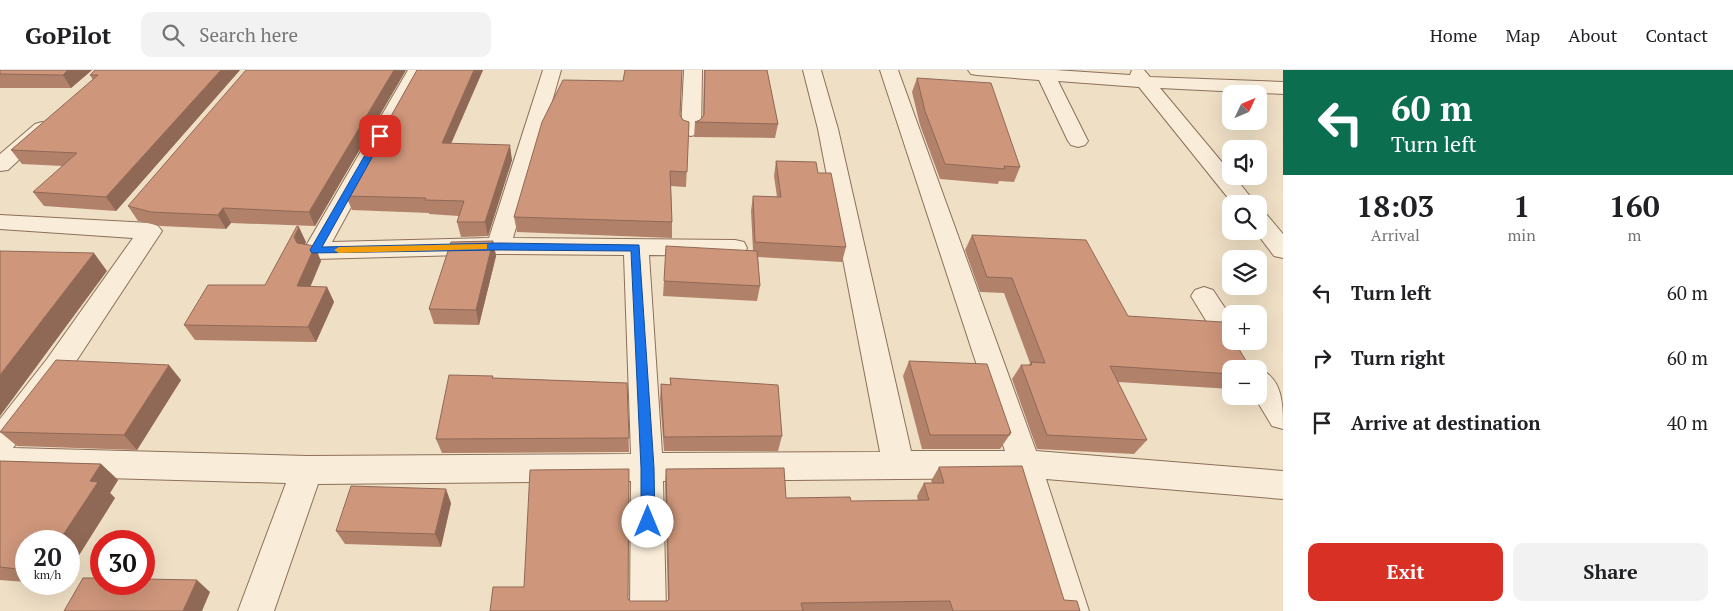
<!DOCTYPE html>
<meta charset="utf-8">
<style>
body{margin:0;font-family:"PT Serif",serif;background:#f2f2f2;color:#202124;height:100vh;display:flex;flex-direction:column;font-size:19px;white-space:nowrap}
*{box-sizing:border-box;margin:0}
p{font-size:16px;color:#757577}
.icon{flex:none;width:28px;height:28px;fill:none;stroke:currentColor;stroke-width:2;stroke-linecap:round;stroke-linejoin:round}
.map{position:relative;flex:1;overflow:hidden}
.side{display:flex;flex-direction:column;background:#fff;width:450px}
.side>*{flex:none}
.banner{background:#0b6e4f;color:#fff;overflow:hidden}
.needle{width:32px;rotate:46deg}
.buttons{position:absolute;left:1222px;top:15px;display:grid;gap:10px}
.buttons a{display:grid;place-items:center;width:45px;height:45px;border-radius:10px;background:#fff;box-shadow:0 5px 20px #0002;font-size:25px}
.speed{position:absolute;left:15px;top:460px;display:flex;gap:10px;font-size:25px;font-weight:700;text-align:center}
.speed>*{display:grid;place-content:center;width:65px;height:65px;border-radius:50%;background:#fff;box-shadow:0 5px 20px #0002;line-height:1}
.speed small{font-size:12px;font-weight:400}
.speed .limit{border:8px solid #d22;background:#fff;color:#111}
.pin{position:absolute;display:grid;place-items:center;width:42px;height:42px;color:#fff;margin:-21px;border-radius:10px;box-shadow:0 2px 8px #0006}
.me{position:absolute;width:55px;margin:-28px;rotate:0deg;stroke-linejoin:round;filter:drop-shadow(0 0 4px #0008)}
.turn{display:flex;align-items:center;gap:18px;height:105px;padding:0 25px;font-size:22px}
.turn .icon{width:65px;height:65px;stroke-width:2.5}
.turn b{display:block;font-size:35px;line-height:42px}
.eta{display:flex;justify-content:space-evenly;align-items:center;height:85px;text-align:center}
.eta b{font-size:30px;font-weight:700;line-height:35px}
.primary-button{display:flex;gap:10px;margin-top:auto;padding:10px 25px}
.primary-button a{flex:1;height:58px;border-radius:10px;background:#d93025;color:#fff;font-size:20px;font-weight:700;line-height:58px;text-align:center}
.primary-button a+a{background:#f2f2f2;color:#202124}
ul{padding:0;list-style:none}
li{display:flex;align-items:center;gap:15px;height:65px;padding:0 25px}
li div{flex:1}
li b{display:block;font-size:19px}
li em{font-style:normal}
header{display:flex;align-items:center;gap:30px;box-sizing:border-box;height:70px;padding:0 25px;background:#fff;border-bottom:1px solid #e0e0e0}
header strong{font-size:24px}
nav{display:flex;gap:28px;margin-inline-start:auto;font-size:18px}
.search{width:350px;height:45px;background:#f2f2f2;display:flex;align-items:center;gap:12px;box-sizing:border-box;padding:0 18px;border-radius:10px;color:#757577;font-size:19px}
main{display:flex;flex:1;min-height:0}
.map>svg:first-child{display:block}
.lines{fill:none;stroke-linecap:round;stroke-linejoin:round}
.street-casing{stroke:#8b705b;stroke-width:2}
.street{fill:#f9edd9;fill-rule:evenodd}
.wall{fill:#b1816a}
.shaded-wall{fill:#906956}
.building{fill:#ce967b;stroke:#906956}
.route{fill:#1a73e8;stroke:#114b97}
.slow{fill:#f59e0b}
</style>
<header>
<strong>GoPilot</strong>
<div class="search"><svg class="icon" aria-label="search" viewBox="0 0 24 24"><circle cx="10" cy="10" r="6"/><path d="M15 15l6 6"/></svg>Search here</div>
<nav><a>Home</a><a>Map</a><a>About</a><a>Contact</a></nav>
</header>
<main>
<div class="map">
<svg width="1283" height="541" viewBox="0 0 1283 541">
<rect width="100%" height="100%" fill="#efdfc5"/>
<g class="lines">
<g class="street-casing">
<g id="street">
<polygon points="408,0 426,0 332,172 489,168 543,0 561,0 513,168 735,170 744,172 747,178 744,184 735,186 649,185 662,383 880,382 818,59 803,0 821,0 838,59 911,381 1005,381 880,0 898,0 1036,381 1283,401 1283,429 1046,409 1089,541 1053,541 1013,408 663,411 666,541 630,541 631,411 318,414 274,541 238,541 286,413 0,405 0,349 47,289 133,168 0,159 0,145 150,153 158,156 162,161 67,305 13,378 307,386 631,384 624,185 499,184 315,189 306,187 303,181"/>
<polygon points="684,0 702,0 701,60 698,64 691,66 684,64 681,60"/>
<polygon points="968,0 1055,0 1130,5 1132,0 1144,0 1150,7 1283,12 1283,24 1160,18 1231,103 1231,106 1234,106 1256,134 1233,134 1139,17 1058,11 1088,71 1085,75 1078,77 1071,75 1068,71 1039,10 977,5 971,4"/>
<polygon points="42,52 49,54 52,58 49,62 8,100 0,101 0,84 35,54"/>
<polygon points="1259,143 1267,145 1283,164 1283,188 1274,186 1255,161 1259,161"/>
<polygon points="1204,217 1213,220 1231,247 1231,271 1243,271 1241,275 1231,278 1221,275 1191,226 1195,220"/>
<path d="M 1259,299 C 1283,308 1283,335 1283,359 L 1272,356 L 1254,326 L 1259,326 Z"/>
</g>
</g>
<use href="#street" class="street"/>
</g>
<g class="wall">
<polygon points="0,0 92,0 71,18 0,18"/>
<polygon points="240,0 116,141 44,136 33,122 63,96 22,94 11,80 93,10 90,5"/>
<polygon points="406,0 315,156 231,153 226,159 161,156 138,151 128,136"/>
<polygon points="417,0 483,0 451,74 512,90 488,166 461,167 457,152 459,146 429,144 429,143 352,140 346,126"/>
<polygon points="704,0 767,0 778,54 775,68 694,67 695,52 700,50 703,47"/>
<polygon points="917,8 1020,97 1014,112 999,111 998,114 940,109 920,55 912,22"/>
<polygon points="623,11 680,46 683,50 689,52 686,117 671,116 672,152 672,168 517,162 514,147"/>
<polygon points="776,91 818,103 846,177 842,192 758,187 760,216 757,231 663,226 664,211 753,180 751,141 753,126 777,127 774,106"/>
<polygon points="972,165 1128,246 1231,299 1231,319 1118,312 1147,370 1134,384 1037,379 1012,309 1021,295 1029,295 1030,293 1004,223 980,222 965,180"/>
<polygon points="493,171 496,186 479,255 434,254 429,239"/>
<polygon points="306,172 305,174 321,191 310,217 327,217 334,232 316,272 195,270 184,255 265,215"/>
<polygon points="909,291 1011,363 1000,379 922,379 903,306"/>
<polygon points="493,306 493,308 627,313 629,382 442,383 436,369"/>
<polygon points="670,308 782,366 778,381 664,381 660,329 661,314 670,315"/>
<polygon points="181,310 137,380 17,376 0,362"/>
<polygon points="0,391 101,394 118,410 110,423 115,428 69,501 69,471 26,471 26,512 0,510"/>
<polygon points="939,397 1064,530 1080,541 490,541 524,517 629,399 628,530 630,531 667,531 668,530 665,413 666,399 786,428 851,431 918,431 917,426 924,413 932,413 931,411"/>
<polygon points="451,433 441,477 345,474 336,461"/>
</g>
<g class="shaded-wall">
<polygon points="68,0 92,0 71,18 63,5"/>
<polygon points="221,0 240,0 116,141 106,127"/>
<polygon points="394,0 406,0 315,156 309,142"/>
<polygon points="474,0 483,0 445,87 442,73"/>
<polygon points="510,75 512,90 488,166 485,152"/>
<polygon points="223,138 231,153 226,159 218,145"/>
<polygon points="299,157 306,172 301,182 294,167"/>
<polygon points="493,171 496,186 479,255 476,240"/>
<polygon points="315,176 321,191 304,232 297,216"/>
<polygon points="94,183 107,201 0,346 0,305"/>
<polygon points="327,217 334,232 316,272 308,257"/>
<polygon points="169,295 181,310 137,380 124,365"/>
<polygon points="101,394 118,410 110,423 115,428 69,501 69,471 59,471 90,411"/>
<polygon points="446,419 451,433 441,477 435,464"/>
<polygon points="197,510 210,522 202,541 183,541"/>
</g>
<g class="building">
<polygon points="0,0 68,0 63,5 0,4"/>
<polygon points="95,0 221,0 106,127 33,122 77,83 11,80 98,5 90,5"/>
<polygon points="246,0 394,0 309,142 223,138 218,145 151,142 128,136"/>
<polygon points="417,0 474,0 442,73 510,75 485,152 457,152 464,131 425,130 426,128 346,126"/>
<polygon points="625,0 682,0 680,45 683,50 689,52 687,102 670,101 672,152 514,147 542,52 563,10 623,11"/>
<polygon points="705,0 767,0 778,54 695,52 700,50 704,45"/>
<polygon points="917,8 991,13 1020,97 1004,96 1005,99 945,94 925,41"/>
<polygon points="776,91 816,92 818,103 831,103 846,177 755,172 753,126 781,127"/>
<polygon points="297,156 299,157 294,167 297,173 315,176 297,216 327,217 308,257 184,255 208,215 265,215"/>
<polygon points="972,165 1086,170 1128,246 1222,252 1231,267 1231,271 1234,271 1251,299 1231,299 1231,304 1110,296 1147,370 1047,365 1021,295 1032,295 1031,292 1045,293 1012,208 987,207"/>
<polygon points="493,171 476,240 429,239 451,172"/>
<polygon points="666,176 757,181 760,216 664,211"/>
<polygon points="0,181 94,183 0,305"/>
<polygon points="56,290 169,295 124,365 0,362"/>
<polygon points="909,291 987,294 1011,363 1009,363 1010,365 930,365"/>
<polygon points="449,305 493,306 492,308 627,313 629,368 436,369"/>
<polygon points="670,308 778,315 782,366 664,367 661,314 671,315"/>
<polygon points="0,391 101,394 90,411 98,412 59,471 26,471 26,500 0,497"/>
<polygon points="1022,396 1064,530 1077,531 1080,541 953,541 950,531 801,533 803,541 490,541 493,517 524,517 530,400 629,399 628,529 630,531 667,531 669,529 666,399 784,398 786,428 850,427 851,431 929,430 924,413 944,413 939,397"/>
<polygon points="351,416 446,419 435,464 336,461"/>
<polygon points="83,508 101,508 101,514 144,514 144,509 197,510 183,541 64,541"/>
</g>
<polygon class="route" points="380,63 384,66 322,177 499,173 639,175 654,398 655,452 653,456 648,458 643,456 641,452 641,398 631,181 499,180 312,183 310,180 376,66"/>
<polygon class="slow" points="484,174 487,174 487,179 339,183 334,180 339,177"/>
</svg>
<div class="buttons">
<a><svg class="needle" viewBox="-14 -14 28 28"><path d="M0-13l5 13h-10z" fill="#e53935"/><path d="M0 13l5-13h-10z" fill="#757577"/></svg></a>
<a><svg class="icon" aria-label="sound" viewBox="0 0 24 24"><path d="M4 9h4l5-4v14l-5-4H4zM17 9q2 3 0 6"/></svg></a>
<a><svg class="icon" aria-label="search" viewBox="0 0 24 24"><circle cx="10" cy="10" r="6"/><path d="M15 15l6 6"/></svg></a>
<a><svg class="icon" aria-label="layers" viewBox="0 0 24 24"><path d="M12 4l9 5-9 5-9-5zM3 14l9 5 9-5"/></svg></a>
<a>+</a>
<a>−</a>
</div>
<div class="speed"><div>20<small>km/h</small></div><div class="limit">30</div></div>
<div class="pin" style="left:380px;top:66px;background:#d93025"><svg class="icon" aria-label="arrive" viewBox="0 0 24 24"><path d="M6 21V4h12l-3 4 3 4H6"/></svg></div>
<svg class="me" style="left:648px;top:452px" viewBox="-20 -20 40 40"><circle r="19" fill="#fff"/><path d="M0-13L10 11 0 6-10 11z" fill="#1a73e8"/></svg>
</div>
<section class="side">
<div class="banner">
<div class="turn"><svg class="icon" aria-label="left" viewBox="0 0 24 24"><path d="M17 20v-9H6M10 6l-5 5 5 5"/></svg><div><b>60 m</b>Turn left</div></div>
</div>
<div class="eta">
<div><b>18:03</b><p>Arrival</p></div>
<div><b>1</b><p>min</p></div>
<div><b>160</b><p>m</p></div>
</div>
<ul>
<li><svg class="icon" aria-label="left" viewBox="0 0 24 24"><path d="M17 20v-9H6M10 6l-5 5 5 5"/></svg><div><b>Turn left</b></div><em>60 m</em></li>
<li><svg class="icon" aria-label="right" viewBox="0 0 24 24"><path d="M7 20v-9h11M14 6l5 5-5 5"/></svg><div><b>Turn right</b></div><em>60 m</em></li>
<li><svg class="icon" aria-label="arrive" viewBox="0 0 24 24"><path d="M6 21V4h12l-3 4 3 4H6"/></svg><div><b>Arrive at destination</b></div><em>40 m</em></li>
</ul>
<div class="primary-button"><a>Exit</a><a>Share</a></div>
</section>
</main>
